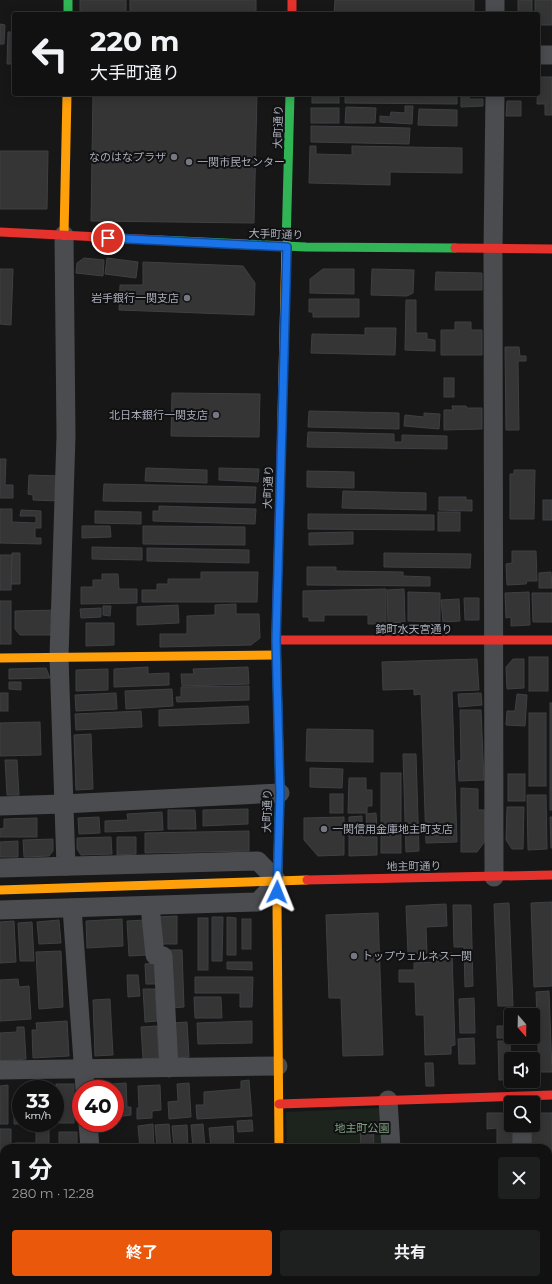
<!DOCTYPE html>
<html lang="ja">
<meta charset="utf-8">
<style>
body{margin:0;font-family:Montserrat,"Noto Sans JP",sans-serif;background:#1e1f1f;color:#f1f3f6;height:100vh;display:flex;flex-direction:column;font-size:15px;white-space:nowrap}
*{box-sizing:border-box;margin:0}
p{font-size:13px;color:#9c9d9f}
.icon{flex:none;width:22px;height:22px;fill:none;stroke:currentColor;stroke-width:2;stroke-linecap:round;stroke-linejoin:round}
.map{position:relative;flex:1;overflow:hidden}
.sheet{position:absolute;left:0px;top:1144px;width:552px;height:140px;display:flex;flex-direction:column;background:#111;border-radius:12px 12px 0 0;box-shadow:0 2px 10px #0003,0 0 0 1px #303131}
.sheet>*{flex:none}
.top-card{position:absolute;left:12px;top:12px;width:528px;height:84px;border-radius:4px;box-shadow:0 2px 10px #0003,0 0 0 1px #303131;background:#111;color:#f1f3f6;overflow:hidden}
.needle{width:26px;rotate:160deg}
.fabs{position:absolute;left:504px;top:1008px;display:grid;gap:8px}
.fabs a{display:grid;place-items:center;width:36px;height:36px;border-radius:4px;background:#111;box-shadow:0 2px 10px #0003,0 0 0 1px #303131;font-size:20px}
.speed{position:absolute;left:12px;top:1080px;display:flex;gap:8px;font-size:20px;font-weight:700;text-align:center}
.speed>*{display:grid;place-content:center;width:52px;height:52px;border-radius:50%;background:#111;box-shadow:0 2px 10px #0003,0 0 0 1px #303131;line-height:1}
.speed small{font-size:10px;font-weight:400}
.speed .limit{border:6px solid #d22;background:#fff;color:#111}
.pin{position:absolute;display:grid;place-items:center;width:34px;height:34px;color:#fff;margin:-17px;border:2px solid #fff;border-radius:50%;box-shadow:0 1px 4px #0007}
.me{position:absolute;width:44px;margin:-22px;rotate:2deg;stroke-linejoin:round;filter:drop-shadow(0 0 3px #0008)}
.turn{display:flex;align-items:center;gap:14px;height:84px;padding:0 12px;font-size:18px}
.turn .icon{width:52px;height:52px;stroke-width:2.5}
.turn b{display:block;font-size:28px;line-height:34px}
.round{display:grid;place-items:center;flex:none;width:42px;height:42px;border-radius:4px;background:#1e1f1f}
.summary{display:flex;align-items:center;justify-content:space-between;height:68px;padding:0 12px}
h1{font-size:24px;font-weight:700;line-height:30px}
.action{display:flex;gap:8px;margin-top:auto;padding:8px 12px}
.action a{flex:1;height:46px;border-radius:4px;background:#ea580c;color:#fff;font-size:16px;font-weight:700;line-height:46px;text-align:center}
.action a+a{background:#1e1f1f;color:#f1f3f6}
.map>svg:first-child{display:block}
.green{fill:#1d241e}
.building{fill:#353536;stroke:#3f4043}
.lines{fill:none;stroke-linecap:round;stroke-linejoin:round}
.street{stroke:#4b4c50;stroke-width:19}
.fast{stroke:#30b455;stroke-width:9}
.slow{stroke:#ff9f0a;stroke-width:9}
.jam{stroke:#e5322d;stroke-width:9}
.route-casing{stroke:#114b97;stroke-width:10}
.route{stroke:#1a73e8;stroke-width:7}
.poi-dot{fill:#757880;stroke:#111113;stroke-width:1.5}
.labels{text-anchor:middle;dominant-baseline:central;stroke-width:4;stroke-linejoin:round;paint-order:stroke}
.street-label{font-size:11px;fill:#a8adb8;stroke:#111113}
.poi-label{font-size:11px;fill:#a8adb8;stroke:#111113;text-anchor:end}
.park-label{font-size:11px;fill:#7fa381;stroke:#111113}
</style>
<div class="map">
<svg width="552" height="1284" viewBox="0 0 552 1284">
<rect width="100%" height="100%" fill="#171717"/>
<polygon class="green" points="381,1108 383,1148 287,1148 286,1112"/>
<g class="building">
<rect x="80" y="0" width="46" height="14"/>
<rect x="130" y="0" width="126" height="14"/>
<polygon points="335,0 474,0 474,14 334,14"/>
<rect x="518" y="0" width="14" height="14"/>
<polygon points="535,0 552,0 552,25 538,25 538,14 535,14"/>
<polygon points="0,24 5,25 4,44 0,44"/>
<polygon points="8,32 14,32 14,64 7,64"/>
<polygon points="538,77 552,77 552,115 545,115 545,104 537,104"/>
<polygon points="93,94 257,94 254,223 91,221"/>
<rect x="312" y="94" width="27" height="9"/>
<polygon points="345,94 457,94 457,104 345,103"/>
<polygon points="461,94 469,94 469,99 483,99 483,106 461,107"/>
<polygon points="507,101 521,101 521,116 506,116"/>
<polygon points="405,106 413,106 412,124 380,122 380,116 390,117 391,112 405,113"/>
<polygon points="346,107 376,108 375,123 345,123"/>
<rect x="311" y="108" width="28" height="15"/>
<polygon points="419,109 457,110 457,126 418,125"/>
<polygon points="311,126 410,128 409,144 311,142"/>
<polygon points="310,146 316,146 316,154 352,155 352,146 462,148 462,173 390,172 390,185 309,183"/>
<polygon points="0,151 48,151 47,209 0,209"/>
<polygon points="84,258 104,260 103,276 76,273 77,263"/>
<polygon points="107,258 138,262 136,278 105,274"/>
<polygon points="143,262 243,266 255,283 254,315 119,310 120,285 143,285"/>
<polygon points="0,269 13,269 11,325 0,324"/>
<polygon points="323,269 354,269 354,294 310,293 310,279"/>
<polygon points="372,269 414,270 413,293 407,296 371,295"/>
<polygon points="436,272 482,273 482,290 435,290"/>
<polygon points="309,299 359,299 359,317 313,317 313,312 309,312"/>
<polygon points="406,300 416,300 416,333 427,333 427,339 435,340 435,351 405,350"/>
<polygon points="455,322 471,322 471,330 482,330 482,355 441,355 441,330 455,330"/>
<polygon points="365,328 396,328 395,355 311,353 312,334 365,335"/>
<polygon points="505,347 519,347 520,356 526,356 526,361 518,361 519,430 506,430"/>
<rect x="444" y="378" width="10" height="19"/>
<polygon points="172,393 260,394 259,437 171,436"/>
<polygon points="452,406 466,406 467,408 482,408 482,429 444,430 444,410 453,410"/>
<polygon points="309,411 399,413 399,429 308,427"/>
<polygon points="424,413 440,414 439,429 404,426 405,415 424,417"/>
<polygon points="308,432 394,434 394,442 402,442 402,435 447,436 447,449 307,447"/>
<polygon points="0,459 6,459 5,485 13,485 13,498 0,498"/>
<polygon points="146,468 207,470 207,483 145,481"/>
<polygon points="219,468 259,469 258,482 219,480"/>
<polygon points="514,470 535,470 534,519 510,519 510,474 514,474"/>
<polygon points="307,471 354,472 354,488 307,487"/>
<polygon points="29,475 60,476 59,501 33,500 33,495 28,494"/>
<polygon points="104,484 256,487 255,503 103,501"/>
<polygon points="343,491 426,493 426,510 342,508"/>
<polygon points="439,497 466,497 466,500 472,500 472,511 439,510"/>
<rect x="543" y="500" width="9" height="20"/>
<polygon points="159,506 256,509 255,524 153,521 153,511 159,511"/>
<polygon points="0,509 12,509 12,522 36,523 36,516 20,516 21,510 41,511 41,528 35,528 35,538 41,538 41,544 0,543"/>
<polygon points="95,511 141,512 141,524 95,523"/>
<rect x="438" y="512" width="22" height="19"/>
<polygon points="308,514 434,515 434,530 308,529"/>
<polygon points="82,526 110,526 111,537 82,538"/>
<polygon points="143,526 245,527 245,545 143,544"/>
<polygon points="353,532 353,544 309,545 309,533"/>
<polygon points="92,547 142,548 142,560 92,559"/>
<polygon points="147,548 249,550 249,563 147,561"/>
<polygon points="512,551 536,551 537,581 527,581 526,584 507,585 506,564 512,563"/>
<polygon points="12,553 20,553 20,584 11,584"/>
<polygon points="384,553 471,554 470,568 384,567"/>
<polygon points="0,555 12,555 11,590 0,590"/>
<polygon points="307,567 336,567 336,571 403,572 403,576 430,577 430,586 307,585"/>
<polygon points="201,572 258,572 257,602 142,602 142,590 157,590 157,584 168,584 168,579 201,579"/>
<polygon points="551,572 552,588 539,588 539,573"/>
<polygon points="102,574 118,574 119,589 137,589 137,603 81,604 81,587 93,587 93,580 102,580"/>
<polygon points="386,589 386,624 368,624 368,615 324,615 324,621 309,621 309,617 303,617 303,591"/>
<polygon points="404,589 405,622 388,623 387,590"/>
<polygon points="408,592 440,593 440,622 408,621"/>
<polygon points="529,592 530,625 511,626 511,617 506,618 505,593"/>
<polygon points="532,593 552,593 552,622 533,622"/>
<polygon points="464,598 479,598 479,620 465,620"/>
<polygon points="459,599 460,621 443,622 441,600"/>
<rect x="0" y="601" width="11" height="43"/>
<polygon points="236,604 236,614 259,614 260,638 251,645 160,647 160,634 187,634 187,616 215,615 215,605"/>
<polygon points="178,605 179,623 137,625 137,607"/>
<polygon points="103,606 111,606 110,616 103,615"/>
<polygon points="101,608 101,617 81,618 80,609"/>
<polygon points="59,610 59,635 20,635 15,629 15,611"/>
<polygon points="86,623 114,623 114,645 86,646"/>
<rect x="529" y="657" width="19" height="34"/>
<polygon points="477,659 479,690 452,691 457,842 426,843 421,694 414,695 414,689 383,690 382,662"/>
<polygon points="513,659 524,659 524,688 507,689 506,667"/>
<polygon points="148,667 148,674 169,673 169,685 114,687 114,669"/>
<polygon points="248,667 249,684 182,686 181,674 194,674 193,669"/>
<polygon points="46,668 50,678 9,679 9,669"/>
<polygon points="108,669 108,690 76,691 76,670"/>
<polygon points="9,682 21,682 21,690 9,689"/>
<polygon points="249,686 249,700 177,702 176,697 181,697 181,687"/>
<polygon points="172,689 173,706 126,709 125,691"/>
<rect x="0" y="693" width="8" height="18"/>
<polygon points="116,693 117,709 76,711 75,695"/>
<polygon points="481,693 482,705 459,707 458,694"/>
<polygon points="517,694 527,695 525,726 506,725 507,711 515,711"/>
<rect x="550" y="703" width="2" height="107"/>
<polygon points="248,706 249,723 159,726 159,710"/>
<polygon points="460,710 481,710 484,780 459,781 458,761 461,760"/>
<polygon points="141,711 142,727 76,730 75,714"/>
<rect x="529" y="713" width="17" height="73"/>
<polygon points="40,722 41,755 0,756 0,723"/>
<polygon points="307,729 373,730 373,762 306,761"/>
<polygon points="91,734 93,789 76,790 74,735"/>
<polygon points="403,754 416,754 419,851 406,852"/>
<polygon points="5,760 17,760 19,795 7,795"/>
<polygon points="310,768 343,769 342,788 310,787"/>
<rect x="381" y="773" width="20" height="80"/>
<rect x="508" y="774" width="17" height="27"/>
<polygon points="349,778 366,778 366,790 372,790 372,806 367,806 367,813 348,813"/>
<polygon points="461,788 478,789 478,810 485,810 485,841 477,852 461,852"/>
<rect x="330" y="794" width="13" height="19"/>
<polygon points="527,795 546,795 547,849 528,850"/>
<polygon points="507,807 524,807 523,849 512,849 506,840"/>
<polygon points="248,809 248,824 203,826 203,810"/>
<polygon points="168,810 195,810 196,829 168,829"/>
<polygon points="162,812 163,830 105,832 105,821 128,820 127,814"/>
<polygon points="376,813 377,828 373,828 374,832 367,832 366,814"/>
<polygon points="362,816 362,837 377,837 377,855 349,856 349,817"/>
<polygon points="99,817 100,833 79,834 78,818"/>
<polygon points="344,817 344,855 318,856 304,840 304,818"/>
<polygon points="550,817 552,817 552,848 551,848"/>
<polygon points="37,818 37,837 0,837 0,829 4,828 4,819"/>
<polygon points="249,831 249,851 145,853 145,833"/>
<polygon points="111,837 112,854 81,855 77,849 77,838"/>
<polygon points="117,837 136,837 136,854 117,855"/>
<polygon points="53,839 53,851 49,856 24,857 23,840"/>
<polygon points="18,841 18,857 0,857 0,842"/>
<polygon points="552,902 552,986 534,987 531,903"/>
<polygon points="509,903 513,1006 498,1006 494,904"/>
<polygon points="446,904 447,926 426,927 427,953 408,954 406,906"/>
<polygon points="453,905 471,905 473,986 465,987 464,947 454,947"/>
<polygon points="378,913 383,1055 343,1056 341,998 329,998 326,915"/>
<polygon points="177,916 177,944 157,944 157,917"/>
<polygon points="212,917 223,917 222,961 212,961"/>
<polygon points="227,917 236,918 236,955 227,955"/>
<rect x="198" y="918" width="10" height="52"/>
<polygon points="122,919 123,946 87,948 86,921"/>
<rect x="242" y="919" width="9" height="30"/>
<polygon points="59,920 61,943 39,944 37,922"/>
<polygon points="145,920 146,955 129,956 127,921"/>
<polygon points="14,921 16,962 0,963 0,922"/>
<polygon points="32,922 34,961 20,961 18,923"/>
<polygon points="170,950 182,950 184,1007 172,1008"/>
<polygon points="61,951 63,1007 39,1009 36,952"/>
<polygon points="452,953 455,1045 451,1046 451,1054 425,1055 424,1015 416,1015 415,982 399,982 399,970 414,970 414,963 436,962 436,954"/>
<polygon points="227,962 252,962 252,970 227,969"/>
<polygon points="156,963 157,984 146,984 145,964"/>
<polygon points="127,975 138,975 140,996 128,997"/>
<polygon points="195,977 253,977 252,1007 240,1007 240,993 195,993"/>
<polygon points="18,979 19,987 29,986 31,1019 0,1021 0,980"/>
<polygon points="143,989 155,989 157,1021 145,1022"/>
<polygon points="549,991 552,1072 539,1072 536,992"/>
<polygon points="194,997 221,997 222,1018 195,1018"/>
<polygon points="474,998 475,1033 460,1033 459,999"/>
<polygon points="110,999 113,1055 95,1056 93,1000"/>
<polygon points="67,1021 69,1056 33,1058 32,1030 37,1030 36,1023"/>
<polygon points="252,1021 252,1043 198,1044 197,1023"/>
<polygon points="187,1022 189,1057 176,1058 174,1023"/>
<polygon points="157,1026 159,1058 143,1059 141,1027"/>
<polygon points="497,1026 511,1026 511,1037 513,1038 497,1038"/>
<polygon points="17,1027 24,1027 26,1059 0,1061 0,1033 17,1032"/>
<polygon points="474,1038 475,1064 459,1064 458,1039"/>
<polygon points="498,1041 510,1041 511,1080 499,1080"/>
<polygon points="425,1063 433,1063 434,1086 426,1086"/>
<polygon points="249,1080 252,1116 197,1119 196,1105 204,1105 204,1092 241,1089 241,1081"/>
<polygon points="126,1083 127,1107 131,1107 131,1115 115,1117 115,1089 100,1089 100,1085"/>
<polygon points="189,1083 191,1117 169,1119 168,1102 178,1101 177,1084"/>
<rect x="56" y="1084" width="18" height="39"/>
<polygon points="8,1085 8,1124 0,1124 0,1086"/>
<polygon points="160,1085 161,1110 152,1111 152,1118 137,1119 137,1108 139,1108 138,1086"/>
<polygon points="19,1099 21,1099 21,1123 52,1124 14,1124 14,1106 19,1106"/>
<polygon points="487,1113 511,1113 511,1125 514,1125 514,1147 497,1147 497,1128 487,1129"/>
<polygon points="533,1113 552,1113 552,1164 548,1164 548,1148 531,1148 531,1125 533,1125"/>
<polygon points="252,1120 253,1131 238,1132 237,1121"/>
<polygon points="153,1124 154,1148 140,1148 138,1126"/>
<polygon points="169,1124 171,1148 157,1148 155,1125"/>
<polygon points="203,1124 205,1148 193,1148 191,1125"/>
<polygon points="187,1125 188,1148 174,1148 172,1126"/>
<polygon points="233,1126 234,1148 211,1148 209,1128"/>
<polygon points="373,1126 374,1147 361,1148 360,1127"/>
<rect x="36" y="1127" width="13" height="21"/>
<polygon points="0,1129 11,1129 11,1148 4,1148 4,1159 0,1159"/>
<polygon points="59,1132 77,1132 77,1148 54,1148 54,1146 59,1146"/>
<polygon points="15,1143 35,1143 35,1148 16,1148"/>
<polygon points="4,1166 4,1199 0,1199 0,1167"/>
<rect x="548" y="1166" width="4" height="31"/>
<polygon points="0,1227 4,1227 4,1252 0,1253"/>
<rect x="21" y="1280" width="16" height="4"/>
<rect x="41" y="1280" width="21" height="4"/>
<polygon points="103,1280 128,1280 128,1284 104,1284"/>
<rect x="141" y="1280" width="12" height="4"/>
<rect x="157" y="1280" width="10" height="4"/>
<polygon points="198,1280 240,1280 240,1281 198,1284"/>
<polygon points="414,1280 430,1280 431,1284 415,1284"/>
<polygon points="433,1280 475,1280 475,1283 433,1284"/>
<polygon points="496,1280 525,1280 526,1284 497,1284"/>
</g>
<g class="lines">
<g class="street">
<polyline points="495,14 495,0"/>
<polyline points="538,55 552,55"/>
<polyline points="64,235 66,436 59,657 66,866"/>
<polyline points="0,806 63,804 280,793"/>
<polyline points="0,868 258,861 277,881 258,902 0,910"/>
<polyline points="494,877 493,249 495,94"/>
<polyline points="150,906 155,955 163,956 169,1068"/>
<polyline points="72,908 85,1089"/>
<polyline points="0,1070 278,1066"/>
<polyline points="388,1100 391,1148"/>
<polyline points="88,1123 90,1148"/>
<polyline points="522,1125 522,1148"/>
<polyline points="0,1213 4,1213"/>
<polyline points="399,1280 399,1284"/>
</g>
<g class="fast">
<polyline points="68,0 68,14"/>
<polyline points="160,240 306,247 455,248"/>
<polyline points="286,246 290,94"/>
<polyline points="276,635 280,793 279,821"/>
</g>
<g class="slow">
<polyline points="64,235 67,94"/>
<polyline points="282,418 286,246"/>
<polyline points="0,658 276,655"/>
<polyline points="0,890 307,880"/>
<polyline points="279,1148 277,903 279,821"/>
</g>
<g class="jam">
<polyline points="292,0 292,14"/>
<polyline points="0,232 160,240"/>
<polyline points="455,248 552,249"/>
<polyline points="276,635 282,418"/>
<polyline points="276,640 552,640"/>
<polyline points="307,880 552,875"/>
<polyline points="279,1104 552,1095"/>
<polyline points="288,1280 289,1284"/>
</g>
</g>
<g class="lines">
<g class="route-casing">
<polyline id="route" points="108,238 287,247 276,640 280,793 277,892"/>
</g>
<use href="#route" class="route"/>
</g>
<g class="poi-dot">
<circle cx="174" cy="157" r="4"/>
<circle cx="189" cy="162" r="4"/>
<circle cx="187" cy="298" r="4"/>
<circle cx="216" cy="415" r="4"/>
<circle cx="324" cy="829" r="4"/>
<circle cx="354" cy="956" r="4"/>
</g>
<g class="labels">
<g class="street-label">
<text transform="translate(278 127) rotate(-89)">大町通り</text>
<text transform="translate(276 234) rotate(2)">大手町通り</text>
<text transform="translate(268 487) rotate(-88)">大町通り</text>
<text x="414" y="629">錦町水天宮通り</text>
<text transform="translate(267 811) rotate(-89)">大町通り</text>
<text transform="translate(414 866) rotate(-1)">地主町通り</text>
</g>
<g class="poi-label">
<text x="166" y="157">なのはなプラザ</text>
<text x="197" y="162" text-anchor="start">一関市民センター</text>
<text x="179" y="298">岩手銀行一関支店</text>
<text x="208" y="415">北日本銀行一関支店</text>
<text x="332" y="829" text-anchor="start">一関信用金庫地主町支店</text>
<text x="362" y="956" text-anchor="start">トップウェルネス一関</text>
</g>
<g class="park-label">
<text x="362" y="1128">地主町公園</text>
</g>
</g>
</svg>
<div class="fabs">
<a><svg class="needle" viewBox="-14 -14 28 28"><path d="M0-13l5 13h-10z" fill="#e53935"/><path d="M0 13l5-13h-10z" fill="#9c9d9f"/></svg></a>
<a><svg class="icon" aria-label="sound" viewBox="0 0 24 24"><path d="M4 9h4l5-4v14l-5-4H4zM17 9q2 3 0 6"/></svg></a>
<a><svg class="icon" aria-label="search" viewBox="0 0 24 24"><circle cx="10" cy="10" r="6"/><path d="M15 15l6 6"/></svg></a>
</div>
<div class="speed"><div>33<small>km/h</small></div><div class="limit">40</div></div>
<div class="pin" style="left:108px;top:238px;background:#d93025"><svg class="icon" aria-label="arrive" viewBox="0 0 24 24"><path d="M6 21V4h12l-3 4 3 4H6"/></svg></div>
<svg class="me" style="left:277px;top:892px" viewBox="-20 -20 40 40"><path d="M0-17L14 15 0 8-14 15z" fill="#1a73e8" stroke="#fff" stroke-width="4"/></svg>
<div class="top-card">
<div class="turn"><svg class="icon" aria-label="left" viewBox="0 0 24 24"><path d="M17 20v-9H6M10 6l-5 5 5 5"/></svg><div><b>220 m</b>大手町通り</div></div>
</div>
<section class="sheet">
<div class="summary"><div><h1>1 分</h1><p>280 m · 12:28</p></div><a class="round"><svg class="icon" aria-label="close" viewBox="0 0 24 24"><path d="M6 6l12 12M18 6L6 18"/></svg></a></div>
<div class="action"><a>終了</a><a>共有</a></div>
</section>
</div>
